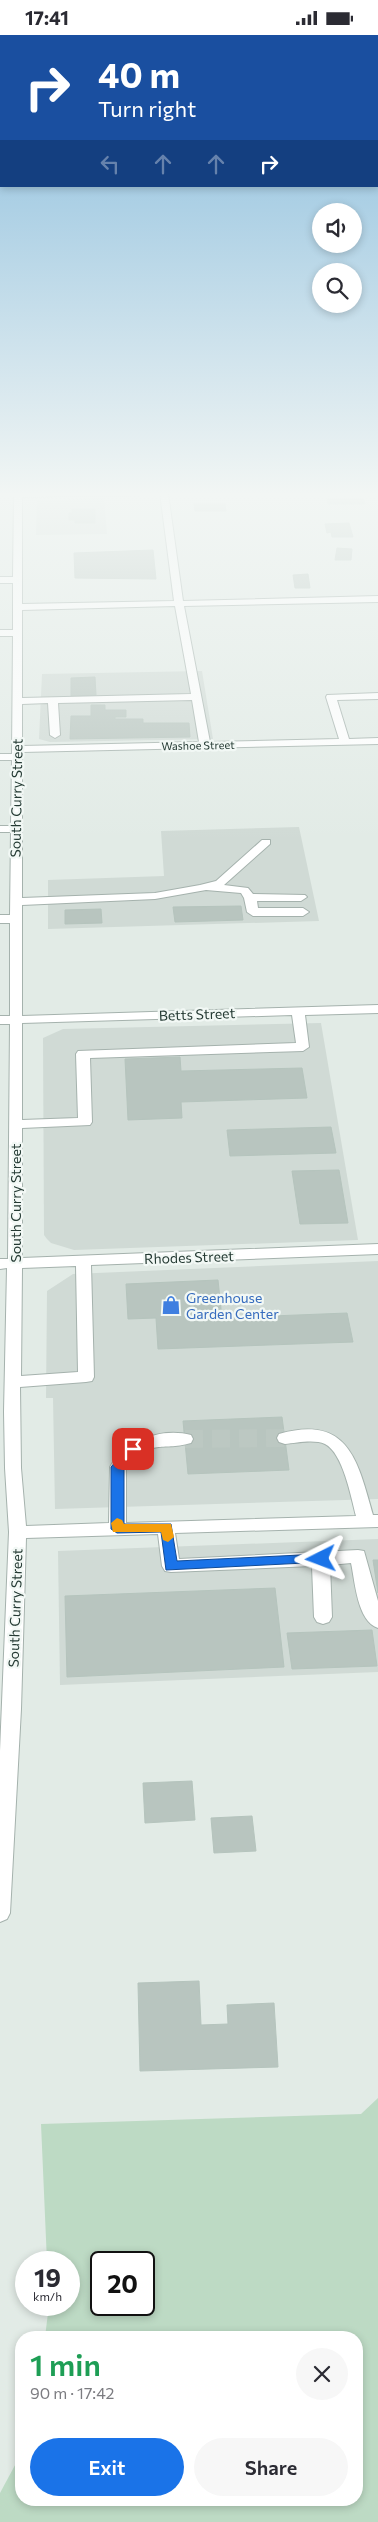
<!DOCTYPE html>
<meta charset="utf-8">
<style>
body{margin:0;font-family:Commissioner,sans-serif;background:#f7f7f7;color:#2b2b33;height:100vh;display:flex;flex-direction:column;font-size:19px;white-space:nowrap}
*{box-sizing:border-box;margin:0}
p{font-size:16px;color:#7c7c81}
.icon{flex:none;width:28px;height:28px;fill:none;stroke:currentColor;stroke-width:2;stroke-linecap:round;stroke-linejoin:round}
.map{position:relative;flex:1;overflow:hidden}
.panel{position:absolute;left:15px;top:2296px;width:348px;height:175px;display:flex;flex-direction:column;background:#fff;border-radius:20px;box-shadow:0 2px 8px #0003}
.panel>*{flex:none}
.guide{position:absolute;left:0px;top:0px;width:379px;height:152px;box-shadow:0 2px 8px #0003;background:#1a4fa0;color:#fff;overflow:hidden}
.tools{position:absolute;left:312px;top:168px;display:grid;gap:10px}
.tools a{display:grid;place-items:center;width:50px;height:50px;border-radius:50%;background:#fff;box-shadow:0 2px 8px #0003;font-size:25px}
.speed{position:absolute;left:15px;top:2216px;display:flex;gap:10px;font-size:25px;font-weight:700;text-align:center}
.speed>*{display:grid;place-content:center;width:65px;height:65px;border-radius:50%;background:#fff;box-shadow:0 2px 8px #0003;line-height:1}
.speed small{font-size:12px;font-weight:400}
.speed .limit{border:2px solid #111;border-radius:8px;background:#fff;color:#111}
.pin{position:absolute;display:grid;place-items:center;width:42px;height:42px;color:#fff;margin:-21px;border-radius:10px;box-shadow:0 2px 8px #0006}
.me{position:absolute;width:55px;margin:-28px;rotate:267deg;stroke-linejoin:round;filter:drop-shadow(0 0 4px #0008)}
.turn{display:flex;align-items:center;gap:18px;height:105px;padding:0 15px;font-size:22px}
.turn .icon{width:65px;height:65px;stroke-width:2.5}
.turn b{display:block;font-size:35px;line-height:42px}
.lanes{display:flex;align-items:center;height:48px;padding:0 15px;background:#0003;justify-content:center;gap:25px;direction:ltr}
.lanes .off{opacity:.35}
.round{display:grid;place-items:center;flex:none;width:52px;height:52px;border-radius:26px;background:#f7f7f7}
.head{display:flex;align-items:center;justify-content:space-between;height:85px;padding:0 15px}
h1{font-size:30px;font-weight:600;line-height:38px;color:#1e9e55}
.button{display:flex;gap:10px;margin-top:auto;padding:10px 15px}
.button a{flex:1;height:58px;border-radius:30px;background:#1a73e8;color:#fff;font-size:20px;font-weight:600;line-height:58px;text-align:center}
.button a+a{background:#f7f7f7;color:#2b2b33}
.status{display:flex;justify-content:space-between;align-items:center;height:35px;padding:0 25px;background:#fff;direction:ltr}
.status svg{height:14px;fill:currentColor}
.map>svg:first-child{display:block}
.built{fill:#d0dad5}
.green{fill:#bddac4;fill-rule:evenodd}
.building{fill:#b8c5bf;stroke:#b5c4bd}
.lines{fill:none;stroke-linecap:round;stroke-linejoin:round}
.minor-tunnel{stroke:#bcc8c2;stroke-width:18;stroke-dasharray:18 9;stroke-linecap:butt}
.minor-casing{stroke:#a5b2ad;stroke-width:2}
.minor{fill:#fff;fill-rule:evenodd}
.route{fill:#1a73e8;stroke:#114b97}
.slow{fill:#f59e0b}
.labels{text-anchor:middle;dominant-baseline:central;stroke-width:4.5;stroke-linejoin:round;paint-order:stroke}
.far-street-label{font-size:11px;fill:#243a33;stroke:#f2f8f5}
.street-label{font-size:14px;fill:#243a33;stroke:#f2f8f5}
.shop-label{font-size:14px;fill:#366cbe;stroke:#f2f8f5;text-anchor:start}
</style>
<div class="status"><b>17:41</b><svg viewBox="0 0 49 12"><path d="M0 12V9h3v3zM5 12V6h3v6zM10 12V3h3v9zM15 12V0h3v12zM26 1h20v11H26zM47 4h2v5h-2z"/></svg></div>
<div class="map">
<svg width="378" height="2487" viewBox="0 0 378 2487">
<rect width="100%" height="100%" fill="#e2ebe6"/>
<g class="built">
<polygon points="104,463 107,499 36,500 37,466"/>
<polygon points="202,636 213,704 50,707 39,704 42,639"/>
<polygon points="299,792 319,886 48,894 48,845 164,841 161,796"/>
<polygon points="321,988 358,1205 74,1215 51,1208 47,1204 44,1200 43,1003 63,994"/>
<polygon points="378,1226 378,1464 55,1474 53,1363 46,1363 47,1256 73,1239"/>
<polygon points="378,1504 378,1637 60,1650 58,1516"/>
</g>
<path class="green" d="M 378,2063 L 378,2487 L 0,2487 L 0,2458 L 21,2419 L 21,2465 L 356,2465 L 356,2302 L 45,2302 L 49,2270 L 69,2270 L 69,2228 L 47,2227 L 41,2089 L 361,2079 ZM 101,2228 L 144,2228 L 144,2270 L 101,2270 Z"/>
<g class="building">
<polygon points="327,464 363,464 365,469 328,469"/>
<polygon points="194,469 225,469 226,476 195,476"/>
<polygon points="72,474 95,474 95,488 75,488 75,485 69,485 69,478 72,478"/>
<polygon points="349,488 353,502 332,502 331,497 327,498 325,489"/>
<polygon points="337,513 352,514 351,525 335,525"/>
<polygon points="153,515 156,544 75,543 74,518"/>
<polygon points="308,539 310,553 295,553 293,540"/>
<polygon points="95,642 96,660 71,661 71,643"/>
<polygon points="91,670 105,670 105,675 126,675 126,682 115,682 115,684 143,684 143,688 189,688 190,702 70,704 71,681 91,681"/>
<polygon points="241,871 243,885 175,887 173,872"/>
<polygon points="101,874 102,888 65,889 65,875"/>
<polygon points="180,1022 181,1036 302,1033 307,1063 181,1067 182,1083 128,1085 125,1024"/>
<polygon points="331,1092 336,1118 230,1121 227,1095"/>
<polygon points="339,1135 348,1188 300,1189 292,1136"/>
<polygon points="218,1245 222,1283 347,1278 353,1307 158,1314 156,1283 128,1284 126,1249"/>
<polygon points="282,1382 289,1435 188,1439 183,1386"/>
<polygon points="373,1525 378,1525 378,1558"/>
<polygon points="275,1553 284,1632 67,1642 65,1561"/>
<polygon points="372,1595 377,1631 292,1634 287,1598"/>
<polygon points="192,1746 195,1785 145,1788 143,1748"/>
<polygon points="252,1781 256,1816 214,1818 211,1783"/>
<polygon points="199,1946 201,1990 228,1989 227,1970 274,1968 278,2032 140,2036 138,1948"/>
</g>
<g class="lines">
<polyline class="minor-tunnel" points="185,1404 285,1403"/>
<g class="minor-casing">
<path id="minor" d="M 14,458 L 149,458 L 145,460 L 22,462 L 22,569 L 174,566 L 160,458 L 168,458 L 183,566 L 378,561 L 378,567 L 184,571 L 210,707 L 339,704 L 326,662 L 327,660 L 378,658 L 378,664 L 337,665 L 349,704 L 378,703 L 378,709 L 22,717 L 22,863 L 155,858 L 200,850 L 216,846 L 262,805 L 270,805 L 270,809 L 224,850 L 248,853 L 253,859 L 305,860 L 307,862 L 301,866 L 257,866 L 258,873 L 303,873 L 309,877 L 303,881 L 253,881 L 247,877 L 244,863 L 241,858 L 206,855 L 155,864 L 22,870 L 22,981 L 378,970 L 378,978 L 305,980 L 309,1012 L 303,1016 L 90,1023 L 92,1087 L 90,1090 L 22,1093 L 22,1223 L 378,1209 L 378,1219 L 91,1230 L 94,1342 L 92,1346 L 86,1347 L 20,1352 L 21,1433 L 26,1491 L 109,1488 L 110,1432 C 125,1406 161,1392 191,1400 L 193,1404 L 191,1408 C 158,1417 155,1402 126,1433 L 126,1488 L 356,1481 C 351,1462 343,1418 325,1409 C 314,1404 296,1408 285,1409 L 279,1407 L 277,1403 L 279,1399 C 349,1379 358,1427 373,1480 L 378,1480 L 378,1492 L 175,1498 L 179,1524 L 358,1515 L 364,1516 L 378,1566 L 378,1593 C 357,1586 355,1546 351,1528 L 330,1530 L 332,1582 L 329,1587 L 323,1589 L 317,1587 L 314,1582 L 312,1531 L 171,1537 L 165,1536 L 162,1531 L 158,1499 L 26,1503 L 21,1674 L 10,1878 L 7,1884 L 0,1887 L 0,1716 L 9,1497 L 5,1433 L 4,1377 L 7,1233 L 0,1234 L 0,1224 L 8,1224 L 10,989 L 0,989 L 0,981 L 10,981 L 10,888 L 0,888 L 0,880 L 10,880 L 11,797 L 0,797 L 0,791 L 11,791 L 12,725 L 0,725 L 0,719 L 12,719 L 13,601 L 0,601 L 0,595 L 13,595 L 13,548 L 0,548 L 0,542 L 13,542 ZM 175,571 L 191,659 L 22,663 L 22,575 ZM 192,665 L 199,707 L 22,711 L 22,669 L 48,668 L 50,700 L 55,703 L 60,700 L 58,668 ZM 292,980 L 296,1008 L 78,1016 L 76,1019 L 78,1083 L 22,1085 L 22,988 ZM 76,1231 L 78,1337 L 21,1341 L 22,1233 Z"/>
</g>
<use href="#minor" class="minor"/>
</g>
<linearGradient id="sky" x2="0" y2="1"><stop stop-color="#84badc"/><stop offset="0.57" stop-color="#f2f6f4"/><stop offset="1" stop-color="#f2f6f4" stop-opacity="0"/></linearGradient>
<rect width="378" height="806" fill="url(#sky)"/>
<polygon class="route" points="133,1410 140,1414 124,1433 124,1489 171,1489 177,1526 321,1519 325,1520 327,1524 325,1527 166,1535 161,1497 117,1498 111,1494 111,1432 129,1411"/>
<polygon class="slow" points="117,1483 122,1485 124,1489 171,1489 174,1502 168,1507 163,1505 161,1497 113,1497 111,1488"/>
<defs>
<g id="shop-bare" transform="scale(1.5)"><path d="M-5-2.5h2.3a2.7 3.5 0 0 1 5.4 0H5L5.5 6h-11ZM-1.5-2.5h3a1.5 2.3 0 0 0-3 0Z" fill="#3f7fe0" stroke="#f2f8f5" stroke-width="2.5" paint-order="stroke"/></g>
</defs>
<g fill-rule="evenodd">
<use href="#shop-bare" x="171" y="1270"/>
</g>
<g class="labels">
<g class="far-street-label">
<text transform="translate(198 710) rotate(-1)">Washoe Street</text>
</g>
<g class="street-label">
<text transform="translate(16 763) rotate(-89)">South Curry Street</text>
<text transform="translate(197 979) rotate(-2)">Betts Street</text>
<text transform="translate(15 1168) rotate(-90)">South Curry Street</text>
<text transform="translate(189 1222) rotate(-2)">Rhodes Street</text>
<text transform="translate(15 1573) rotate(-88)">South Curry Street</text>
</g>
<g class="shop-label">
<text x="186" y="1262">Greenhouse<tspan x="186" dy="16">Garden Center</tspan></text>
</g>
</g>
</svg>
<div class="tools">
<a><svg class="icon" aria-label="sound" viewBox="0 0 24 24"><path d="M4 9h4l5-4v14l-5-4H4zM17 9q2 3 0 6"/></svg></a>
<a><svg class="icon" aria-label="search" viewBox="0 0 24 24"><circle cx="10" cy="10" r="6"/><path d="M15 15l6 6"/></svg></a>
</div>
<div class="speed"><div>19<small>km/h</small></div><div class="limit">20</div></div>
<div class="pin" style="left:133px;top:1414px;background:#d93025"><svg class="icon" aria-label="arrive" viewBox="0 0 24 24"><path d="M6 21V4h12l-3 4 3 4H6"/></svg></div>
<svg class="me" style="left:321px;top:1524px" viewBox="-20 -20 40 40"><path d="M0-17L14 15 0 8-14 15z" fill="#1a73e8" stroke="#fff" stroke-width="4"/></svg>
<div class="guide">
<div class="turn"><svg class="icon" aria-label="right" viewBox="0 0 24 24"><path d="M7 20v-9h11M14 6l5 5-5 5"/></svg><div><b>40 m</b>Turn right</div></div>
<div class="lanes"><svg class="icon off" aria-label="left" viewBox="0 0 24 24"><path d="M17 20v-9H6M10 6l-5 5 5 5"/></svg><svg class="icon off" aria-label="ahead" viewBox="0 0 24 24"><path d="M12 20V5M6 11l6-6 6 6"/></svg><svg class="icon off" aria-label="ahead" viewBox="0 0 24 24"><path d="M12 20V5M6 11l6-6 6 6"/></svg><svg class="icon" aria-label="right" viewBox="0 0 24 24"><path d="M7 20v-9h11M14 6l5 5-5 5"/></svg></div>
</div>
<section class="panel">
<div class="head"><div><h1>1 min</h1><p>90 m · 17:42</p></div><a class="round"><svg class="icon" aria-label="close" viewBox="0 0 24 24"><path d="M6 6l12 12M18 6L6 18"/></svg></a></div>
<div class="button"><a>Exit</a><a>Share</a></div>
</section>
</div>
